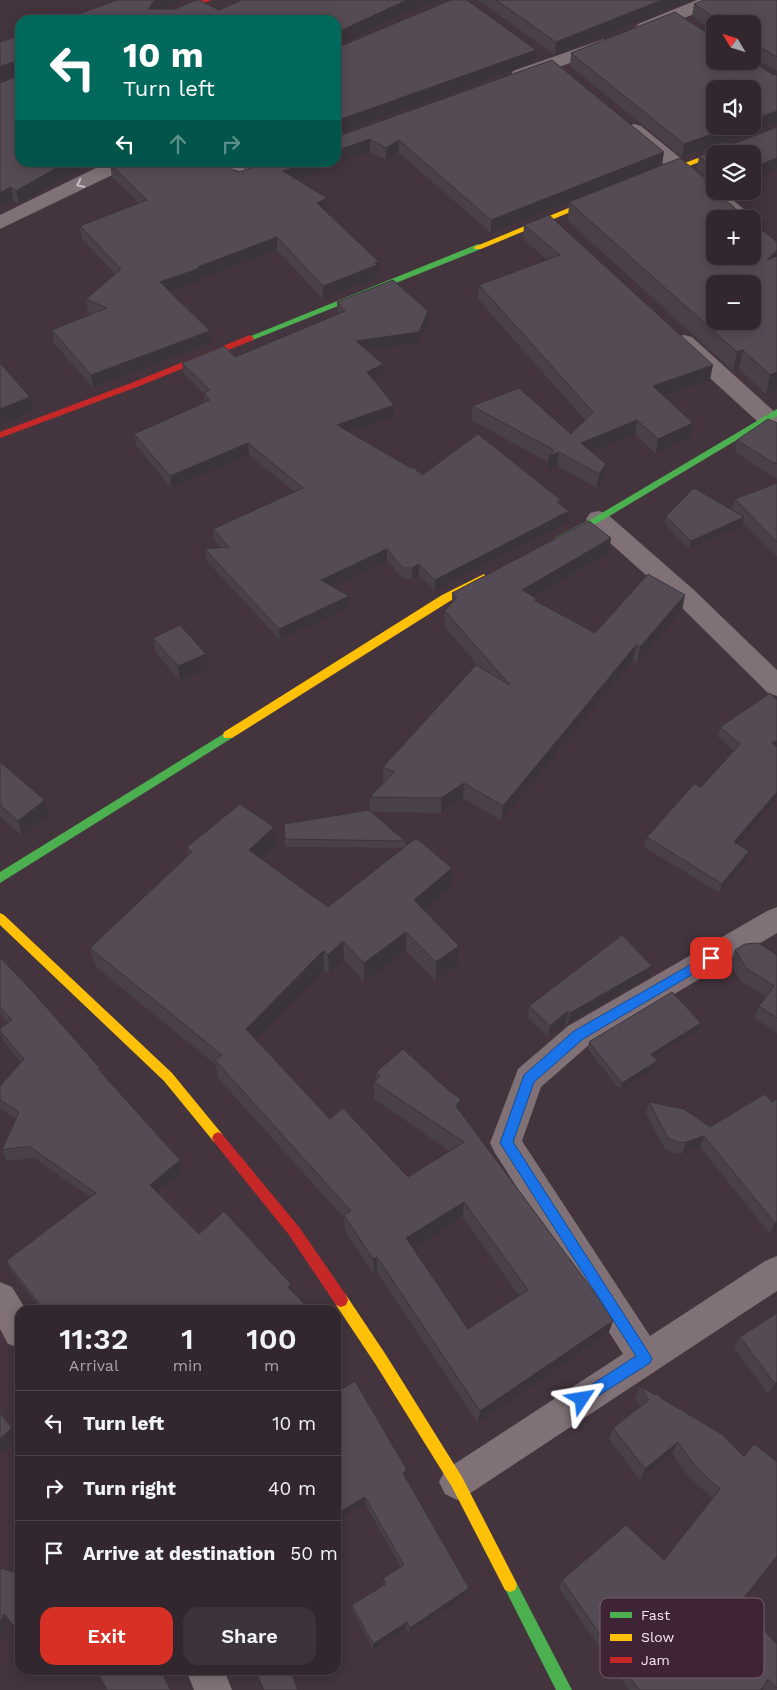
<!DOCTYPE html>
<meta charset="utf-8">
<style>
body{margin:0;font-family:"Work Sans",sans-serif;background:#3d333a;color:#f1f3f6;height:100vh;display:flex;flex-direction:column;font-size:19px;white-space:nowrap}
*{box-sizing:border-box;margin:0}
p{font-size:16px;color:#a8a5aa}
.icon{flex:none;width:28px;height:28px;fill:none;stroke:currentColor;stroke-width:2;stroke-linecap:round;stroke-linejoin:round}
.map{position:relative;flex:1;overflow:hidden}
.panel{position:absolute;left:15px;top:1305px;width:326px;height:370px;display:flex;flex-direction:column;background:#32272e;border-radius:15px;box-shadow:0 2px 12px #0003,0 0 0 1px #4d444a}
.panel>*{flex:none}
.banner{position:absolute;left:15px;top:15px;width:326px;height:152px;border-radius:15px;box-shadow:0 2px 12px #0003,0 0 0 1px #4d444a;background:#00695c;color:#fff;overflow:hidden}
.needle{width:32px;rotate:308deg}
.tools{position:absolute;left:706px;top:15px;display:grid;gap:10px}
.tools a{display:grid;place-items:center;width:55px;height:55px;border-radius:10px;background:#32272e;box-shadow:0 2px 12px #0003,0 0 0 1px #4d444a;font-size:25px}
.pin{position:absolute;display:grid;place-items:center;width:42px;height:42px;color:#fff;margin:-21px;border-radius:10px;box-shadow:0 2px 8px #0006}
.me{position:absolute;width:55px;margin:-28px;rotate:57deg;stroke-linejoin:round;filter:drop-shadow(0 0 4px #0008)}
.turn{display:flex;align-items:center;gap:18px;height:105px;padding:0 25px;font-size:22px}
.turn .icon{width:65px;height:65px;stroke-width:2.5}
.turn b{display:block;font-size:35px;line-height:42px}
.lanes{display:flex;align-items:center;height:48px;padding:0 25px;background:#0003;justify-content:center;gap:25px;direction:ltr}
.lanes .off{opacity:.35}
.eta{display:flex;justify-content:space-evenly;align-items:center;height:85px;text-align:center}
.eta b{font-size:30px;font-weight:600;line-height:35px}
.action{display:flex;gap:10px;margin-top:auto;padding:10px 25px}
.action a{flex:1;height:58px;border-radius:15px;background:#d93025;color:#fff;font-size:20px;font-weight:600;line-height:58px;text-align:center}
.action a+a{background:#3d333a;color:#f1f3f6}
ul{padding:0;list-style:none}
li{display:flex;align-items:center;gap:15px;height:65px;padding:0 25px;border-top:1px solid #4d444a}
li div{flex:1}
li b{display:block;font-size:19px}
li em{font-style:normal}
.map>svg:first-child{display:block}
.lines{fill:none;stroke-linecap:round;stroke-linejoin:round}
.street{fill:#7f7176;fill-rule:evenodd}
.fast{fill:#4caf50;fill-rule:evenodd}
.slow{fill:#ffc107;fill-rule:evenodd}
.jam{fill:#c62828;fill-rule:evenodd}
.wall{fill:#494048;fill-rule:evenodd}
.shaded-wall{fill:#3c343b}
.building{fill:#554b54;stroke:#3c343b;fill-rule:evenodd}
.oneway{stroke:#cfbec7}
.route{fill:#1a73e8;stroke:#114b97}
.key{fill:#3e2435;stroke:#765f6e;stroke-width:1}
.key-label{font-size:14px;fill:#fae8f3}
</style>
<div class="map">
<svg width="777" height="1690" viewBox="0 0 777 1690">
<rect width="100%" height="100%" fill="#43343e"/>
<g class="lines">
<g class="street">
<polygon points="697,0 721,0 718,4 650,32 644,33 638,32 635,28 638,24"/>
<polygon points="604,39 610,40 613,44 610,48 527,79 520,81 513,79 511,75 513,71"/>
<polygon points="634,124 641,126 715,186 715,191 722,191 751,215 754,219 752,221 752,219 731,219 627,134 624,130 627,126"/>
<polygon points="108,162 133,162 131,166 0,229 0,215"/>
<polygon points="216,162 237,162 245,169 263,162 291,162 289,166 242,183 235,181"/>
<polygon points="684,335 692,337 777,414 777,435 769,432 676,347 673,342 676,337"/>
<polygon points="598,511 606,513 694,590 777,670 777,696 768,693 676,602 590,525 586,519 590,513"/>
<polygon points="777,907 777,933 590,1044 541,1087 522,1141 650,1336 765,1261 777,1256 777,1291 469,1494 457,1500 445,1494 439,1482 445,1470 623,1354 495,1153 490,1143 518,1069 568,1026 767,911"/>
<polygon points="0,1282 12,1287 26,1310 20,1310 20,1348 8,1344 0,1329"/>
<polygon points="186,1670 224,1670 232,1690 194,1690"/>
</g>
<g class="fast">
<polygon points="478,244 481,245 481,249 253,340 250,341 246,338"/>
<polygon points="777,409 777,416 601,521 561,542 555,542 553,540 555,538 595,517"/>
<polygon points="228,731 232,732 233,735 232,738 0,883 0,872"/>
<polygon points="510,1578 515,1580 572,1690 556,1690 503,1585 505,1580"/>
</g>
<g class="slow">
<polygon points="777,128 777,133 721,154 715,154 715,156 655,179 648,177"/>
<polygon points="600,195 607,197 481,249 475,249 474,247"/>
<polygon points="484,574 489,578 488,581 450,601 232,738 224,738 223,735 224,732 442,595"/>
<polygon points="0,913 4,915 172,1073 222,1134 224,1138 222,1142 218,1144 214,1142 164,1081 0,925"/>
<polygon points="341,1293 346,1295 386,1355 462,1477 515,1580 517,1585 515,1590 510,1592 505,1590 452,1487 376,1365 336,1305 334,1300 336,1295"/>
</g>
<g class="jam">
<polygon points="201,0 211,0 167,20 157,20"/>
<polygon points="250,335 254,338 253,340 137,387 0,438 0,432 131,383"/>
<polygon points="218,1132 222,1134 299,1227 346,1295 348,1300 346,1305 341,1307 336,1305 289,1235 214,1142 212,1138 214,1134"/>
</g>
</g>
<g class="wall">
<polygon points="478,0 692,0 555,55"/>
<polygon points="777,0 777,71 752,57 752,24 715,24 715,32 692,16 694,4"/>
<path d="M 675,12 L 710,35 L 715,35 L 715,61 L 752,61 L 772,74 L 777,75 L 777,123 L 721,143 L 735,143 L 777,127 L 777,169 L 752,180 L 752,154 L 715,154 L 715,184 L 697,169 L 699,156 L 718,149 L 719,144 L 682,157 L 570,66 L 571,53 ZM 715,89 L 752,89 L 752,126 L 715,126 Z"/>
<polygon points="20,35 20,162 93,162 19,204 13,200 0,207 19,75"/>
<polygon points="552,60 662,165 491,233 399,153 386,160 370,152 319,170 319,173 297,180 327,198 328,211 326,212 379,262 379,274 377,275 377,278 323,299 277,250 201,279 201,281 170,292 210,331 211,343 93,388 54,343 52,330 92,314 88,312 86,299 115,274 82,239 80,226 139,203 112,177 110,164 233,170 240,172"/>
<polygon points="240,162 257,162 245,167"/>
<polygon points="708,181 707,185 777,242 777,389 766,394 739,369 733,371 568,221 569,202"/>
<polygon points="524,225 710,380 664,396 693,423 691,437 656,454 635,434 592,452 604,479 597,488 557,466 547,470 548,462 471,420 472,406 571,434 585,420 478,299 479,285 547,260 523,239"/>
<polygon points="337,302 428,323 418,343 368,351 383,375 374,380 394,417 349,433 422,475 561,500 560,504 568,522 435,591 419,576 412,579 403,579 387,560 332,587 349,596 349,607 280,640 207,561 205,549 221,548 214,540 213,529 295,492 249,455 171,488 136,445 134,434 205,403 204,394 184,374 182,363 235,357 338,314"/>
<polygon points="777,423 777,478 767,473 735,452 737,440"/>
<polygon points="777,483 777,557 743,522 742,526 689,549 665,524 666,516 732,510 735,499"/>
<path d="M 611,538 L 608,554 L 535,597 L 536,598 L 536,601 L 595,633 L 682,611 L 637,663 L 633,661 L 501,821 L 463,798 L 441,813 L 371,812 L 405,841 L 405,846 L 452,868 L 451,888 L 424,910 L 459,946 L 458,965 L 436,981 L 406,951 L 364,982 L 344,959 L 329,974 L 324,970 L 256,1039 L 330,1119 L 408,1177 L 450,1151 L 374,1099 L 374,1082 L 376,1080 L 376,1072 L 447,1089 L 461,1099 L 460,1112 L 613,1321 L 608,1334 L 478,1423 L 377,1272 L 374,1274 L 345,1231 L 344,1218 L 218,1078 L 216,1065 L 96,967 L 90,948 L 188,855 L 187,847 L 276,847 L 263,860 L 328,907 L 403,848 L 285,847 L 284,824 L 370,811 L 370,797 L 384,782 L 383,781 L 383,767 L 480,668 L 444,626 L 445,611 L 452,603 L 452,593 ZM 463,1217 L 519,1296 L 468,1329 L 413,1249 Z"/>
<polygon points="153,638 208,669 180,681 156,653"/>
<polygon points="777,700 777,798 737,844 749,851 746,861 719,893 644,847 647,837 701,787 734,751 718,737 720,727"/>
<polygon points="0,762 49,815 22,836 0,816"/>
<polygon points="735,950 777,955 777,1033 754,1018 759,1006 766,996 741,981 730,963"/>
<polygon points="0,957 100,1068 102,1073 180,1160 183,1171 157,1192 199,1234 292,1291 310,1310 41,1310 12,1272 6,1261 90,1197 34,1158 7,1161 2,1150 16,1119 0,1109 0,1086 21,1062 4,1042 0,1033 0,1028 8,1023 0,1014"/>
<polygon points="649,977 568,1024 566,1022 548,1037 528,1018 529,1006"/>
<polygon points="699,1030 655,1058 657,1061 655,1068 620,1090 588,1049 589,1042"/>
<polygon points="765,1094 777,1229 770,1234 700,1147 683,1153 676,1154 665,1149 646,1114 649,1102 710,1127"/>
<polygon points="777,1313 777,1388 768,1394 734,1347 740,1337"/>
<polygon points="640,1386 723,1435 739,1604 777,1644 777,1690 764,1690 762,1688 761,1690 629,1690 559,1588 562,1580 664,1560 712,1498 689,1477 672,1453 640,1480 609,1439 613,1428 640,1406 635,1398"/>
<polygon points="343,1388 407,1478 406,1479 469,1588 468,1594 409,1633 406,1628 373,1650 353,1611 352,1605 383,1585 383,1578 401,1567 365,1504"/>
</g>
<g class="shaded-wall">
<polygon points="157,0 180,0 180,3 154,14 149,9 153,2"/>
<polygon points="407,0 439,0 399,15 336,46 336,33"/>
<polygon points="662,0 692,0 555,55 556,42"/>
<polygon points="755,44 753,56 752,57 752,46"/>
<polygon points="536,50 535,62 336,134 336,121"/>
<polygon points="19,60 20,73 0,80 0,67"/>
<polygon points="777,111 777,123 682,157 684,144 735,126 752,126 752,120"/>
<polygon points="370,139 370,152 319,170 319,173 283,184 283,171 310,162 336,162 336,151"/>
<polygon points="399,140 399,153 386,160 386,148"/>
<polygon points="664,152 662,165 491,233 491,220"/>
<polygon points="777,158 777,169 752,180 752,168"/>
<polygon points="67,162 93,162 19,204 16,191"/>
<polygon points="245,162 257,162 245,167"/>
<polygon points="11,187 13,200 0,207 0,193"/>
<polygon points="327,198 328,211 318,216 317,203"/>
<polygon points="277,237 277,250 201,279 201,281 162,295 160,282 198,267"/>
<polygon points="777,250 777,263 767,260"/>
<polygon points="379,262 379,274 377,275 377,278 323,299 323,286"/>
<polygon points="428,311 428,323 418,343 357,352 356,341"/>
<polygon points="210,331 211,343 93,388 91,375"/>
<polygon points="743,350 739,369 733,371 737,352"/>
<polygon points="383,364 383,375 368,383 367,372"/>
<polygon points="713,365 710,380 651,400 653,386"/>
<polygon points="777,372 777,389 766,394 770,375"/>
<polygon points="30,397 33,412 0,425 0,409"/>
<polygon points="394,405 394,417 337,437 337,425"/>
<polygon points="637,420 635,434 580,457 581,443"/>
<polygon points="693,423 691,437 656,454 658,439"/>
<polygon points="248,443 249,455 171,488 170,476"/>
<polygon points="559,452 557,466 547,470 549,456"/>
<polygon points="606,464 604,479 597,488 599,474"/>
<polygon points="569,511 568,522 435,591 435,580"/>
<polygon points="744,517 742,526 689,549 691,541"/>
<polygon points="611,538 608,554 520,605 522,590"/>
<polygon points="387,549 387,560 322,592 321,580"/>
<polygon points="419,564 419,576 412,579 412,568"/>
<polygon points="685,595 682,611 637,663 640,647"/>
<polygon points="349,596 349,607 280,640 279,629"/>
<polygon points="636,645 633,661 501,821 503,806"/>
<polygon points="206,654 208,669 180,681 178,666"/>
<polygon points="777,741 777,749 772,743"/>
<polygon points="464,783 463,798 441,813 441,798"/>
<polygon points="777,792 777,798 731,852 734,842"/>
<polygon points="45,800 49,815 22,836 18,821"/>
<polygon points="274,827 276,847 252,870 249,850"/>
<polygon points="749,851 746,861 719,893 722,884"/>
<polygon points="452,868 451,888 414,919 414,900"/>
<polygon points="406,932 406,951 364,982 364,963"/>
<polygon points="343,941 344,959 329,974 328,955"/>
<polygon points="459,946 458,965 436,981 436,962"/>
<polygon points="323,951 324,970 249,1047 246,1029"/>
<polygon points="652,966 649,977 568,1024 570,1013"/>
<polygon points="568,1011 566,1022 548,1037 550,1026"/>
<polygon points="701,1023 699,1030 649,1061 651,1054"/>
<polygon points="657,1061 655,1068 620,1090 622,1083"/>
<polygon points="461,1099 460,1116 456,1106"/>
<polygon points="704,1136 700,1147 683,1153 686,1142"/>
<polygon points="180,1160 183,1171 153,1195 150,1185"/>
<polygon points="464,1202 463,1217 406,1254 406,1238"/>
<polygon points="777,1222 777,1229 770,1234 775,1223"/>
<polygon points="377,1257 377,1272 374,1274 373,1259"/>
<polygon points="291,1284 293,1294 288,1287"/>
<polygon points="613,1321 608,1334 478,1423 480,1411"/>
<polygon points="777,1382 777,1388 768,1394 775,1384"/>
<polygon points="12,1428 18,1438 0,1454 0,1439"/>
<polygon points="678,1442 672,1453 640,1480 645,1469"/>
<polygon points="407,1470 407,1478 402,1481 403,1473"/>
<polygon points="365,1497 365,1504 336,1522 336,1514"/>
<polygon points="469,1588 468,1594 409,1633 410,1628"/>
<polygon points="4,1614 9,1619 0,1643 0,1624"/>
<polygon points="407,1622 406,1628 373,1650 373,1644"/>
</g>
<g class="building">
<polygon points="117,0 157,0 153,2 149,9 175,9 197,0 199,0 219,10 242,0 407,0 336,33 336,20 62,20"/>
<polygon points="451,0 467,0 536,50 336,121 336,48"/>
<polygon points="496,0 662,0 556,42"/>
<polygon points="704,0 777,0 777,57 755,44 752,46 752,24 718,24 718,20 694,4"/>
<polygon points="675,12 710,35 715,35 715,61 752,61 772,74 777,75 777,111 752,120 752,89 715,89 715,126 735,126 684,144 571,53"/>
<polygon points="20,35 20,162 67,162 16,191 11,187 0,193 0,83 19,75 19,60 0,67 0,42"/>
<polygon points="552,60 664,152 491,220 399,140 386,148 370,139 336,151 336,137"/>
<polygon points="777,127 777,158 752,168 752,154 715,154 715,169 699,156 718,149 719,143 735,143"/>
<path d="M 680,158 L 708,181 L 704,182 L 748,219 L 715,219 L 715,256 L 752,256 L 752,222 L 777,242 L 777,250 L 767,260 L 777,256 L 777,372 L 770,375 L 743,350 L 737,352 L 569,202 ZM 715,284 L 752,284 L 752,321 L 715,321 Z"/>
<polygon points="114,162 226,162 233,170 240,172 268,162 310,162 283,171 327,198 317,203 379,262 375,263 377,265 323,286 277,237 198,267 200,268 160,282 210,331 91,375 52,330 107,308 86,299 121,269 80,226 147,200 110,164"/>
<polygon points="549,215 713,365 653,386 693,423 658,439 637,420 581,443 606,464 599,474 559,452 549,456 554,450 472,406 519,388 571,434 593,412 479,285 560,255 524,225"/>
<polygon points="393,280 428,311 419,332 356,341 383,364 367,372 394,405 337,425 411,468 413,467 422,475 478,434 561,500 557,502 569,511 435,580 419,564 412,568 403,568 387,549 321,580 349,596 279,629 205,549 229,547 213,529 303,488 248,443 170,476 134,434 210,400 204,393 210,390 182,363 224,346 235,357 345,311 337,302"/>
<polygon points="0,363 30,397 0,409"/>
<polygon points="768,419 777,423 777,464 770,461 737,440"/>
<polygon points="777,483 777,542 735,499"/>
<polygon points="694,488 744,517 691,541 666,516"/>
<polygon points="589,521 611,538 522,590 536,598 534,600 595,633 648,574 685,595 640,647 636,645 503,806 464,783 441,798 370,797 394,772 383,767 476,665 510,685 445,611 457,597 452,593"/>
<polygon points="180,625 206,654 178,666 153,638"/>
<polygon points="770,693 777,700 777,741 772,743 777,747 777,792 734,842 749,851 722,884 647,837 694,784 701,787 740,744 720,727"/>
<polygon points="0,762 45,800 18,821 0,805"/>
<path d="M 240,804 L 274,827 L 249,850 L 328,907 L 416,838 L 452,868 L 414,900 L 459,946 L 436,962 L 406,932 L 364,963 L 343,941 L 328,955 L 323,951 L 246,1029 L 330,1119 L 343,1108 L 408,1177 L 464,1142 L 374,1082 L 380,1077 L 376,1072 L 403,1049 L 447,1089 L 461,1099 L 456,1106 L 600,1300 L 613,1321 L 480,1411 L 377,1257 L 373,1259 L 344,1215 L 351,1211 L 215,1060 L 222,1055 L 90,948 L 192,852 L 187,847 ZM 464,1202 L 528,1290 L 468,1329 L 406,1238 Z"/>
<polygon points="369,810 405,841 285,839 284,824"/>
<polygon points="622,935 652,966 570,1013 568,1011 550,1026 529,1006"/>
<polygon points="759,943 777,955 777,1018 759,1006 774,986 746,968 735,950 745,944"/>
<polygon points="0,957 32,991 100,1068 98,1069 180,1160 150,1185 199,1234 224,1211 291,1284 288,1287 310,1310 44,1310 6,1261 96,1193 29,1146 2,1150 19,1112 0,1100 0,1086 24,1059 0,1031 0,1028 12,1020 0,1007"/>
<polygon points="672,992 701,1023 651,1054 657,1061 622,1083 589,1042"/>
<polygon points="765,1094 772,1102 777,1099 777,1222 775,1223 704,1136 686,1142 680,1143 668,1138 649,1102 684,1109 710,1127"/>
<polygon points="777,1313 777,1382 775,1384 740,1337"/>
<polygon points="336,1377 343,1388 355,1381 407,1470 403,1473 469,1588 410,1628 407,1622 373,1644 352,1605 386,1584 383,1578 404,1565 365,1497 336,1514"/>
<polygon points="640,1386 655,1395 657,1394 661,1398 723,1435 744,1457 754,1444 777,1462 777,1556 739,1604 777,1644 777,1688 768,1679 761,1690 639,1690 562,1580 626,1525 664,1560 720,1489 695,1466 678,1442 645,1469 613,1428 649,1400"/>
<polygon points="0,1413 12,1428 0,1439"/>
<polygon points="0,1568 20,1574 20,1634 4,1614 0,1624"/>
<polygon points="96,1670 160,1670 171,1690 107,1690"/>
<polygon points="255,1670 290,1670 298,1690 264,1690"/>
</g>
<defs><path id="oneway-chevron" d="M-2-3.5L2.5 0L-2 3.5" fill="none" stroke-width="1.6" stroke-linecap="round" stroke-linejoin="round" transform="scale(1.25)"/></defs>
<use class="oneway" href="#oneway-chevron" transform="translate(80 184) rotate(154)"/>
<polygon class="route" points="711,953 715,954 717,958 715,961 583,1039 534,1082 513,1142 652,1358 650,1363 582,1406 577,1404 575,1399 577,1394 636,1356 500,1143 524,1075 574,1031"/>
<rect x="600" y="1598" width="164" height="80" rx="8" class="key"/>
<rect x="610" y="1612" width="22" height="6" fill="#4caf50"/>
<rect x="610" y="1634" width="22" height="7" fill="#ffc107"/>
<rect x="610" y="1657" width="22" height="6" fill="#c62828"/>
<g class="key-label">
<text x="641" y="1620">Fast</text>
<text x="641" y="1642">Slow</text>
<text x="641" y="1665">Jam</text>
</g>
</svg>
<div class="tools">
<a><svg class="needle" viewBox="-14 -14 28 28"><path d="M0-13l5 13h-10z" fill="#e53935"/><path d="M0 13l5-13h-10z" fill="#a8a5aa"/></svg></a>
<a><svg class="icon" aria-label="sound" viewBox="0 0 24 24"><path d="M4 9h4l5-4v14l-5-4H4zM17 9q2 3 0 6"/></svg></a>
<a><svg class="icon" aria-label="layers" viewBox="0 0 24 24"><path d="M12 4l9 5-9 5-9-5zM3 14l9 5 9-5"/></svg></a>
<a>+</a>
<a>−</a>
</div>
<div class="pin" style="left:711px;top:958px;background:#d93025"><svg class="icon" aria-label="arrive" viewBox="0 0 24 24"><path d="M6 21V4h12l-3 4 3 4H6"/></svg></div>
<svg class="me" style="left:582px;top:1399px" viewBox="-20 -20 40 40"><path d="M0-17L14 15 0 8-14 15z" fill="#1a73e8" stroke="#fff" stroke-width="4"/></svg>
<div class="banner">
<div class="turn"><svg class="icon" aria-label="left" viewBox="0 0 24 24"><path d="M17 20v-9H6M10 6l-5 5 5 5"/></svg><div><b>10 m</b>Turn left</div></div>
<div class="lanes"><svg class="icon" aria-label="left" viewBox="0 0 24 24"><path d="M17 20v-9H6M10 6l-5 5 5 5"/></svg><svg class="icon off" aria-label="ahead" viewBox="0 0 24 24"><path d="M12 20V5M6 11l6-6 6 6"/></svg><svg class="icon off" aria-label="right" viewBox="0 0 24 24"><path d="M7 20v-9h11M14 6l5 5-5 5"/></svg></div>
</div>
<section class="panel">
<div class="eta">
<div><b>11:32</b><p>Arrival</p></div>
<div><b>1</b><p>min</p></div>
<div><b>100</b><p>m</p></div>
</div>
<ul>
<li><svg class="icon" aria-label="left" viewBox="0 0 24 24"><path d="M17 20v-9H6M10 6l-5 5 5 5"/></svg><div><b>Turn left</b></div><em>10 m</em></li>
<li><svg class="icon" aria-label="right" viewBox="0 0 24 24"><path d="M7 20v-9h11M14 6l5 5-5 5"/></svg><div><b>Turn right</b></div><em>40 m</em></li>
<li><svg class="icon" aria-label="arrive" viewBox="0 0 24 24"><path d="M6 21V4h12l-3 4 3 4H6"/></svg><div><b>Arrive at destination</b></div><em>50 m</em></li>
</ul>
<div class="action"><a>Exit</a><a>Share</a></div>
</section>
</div>
